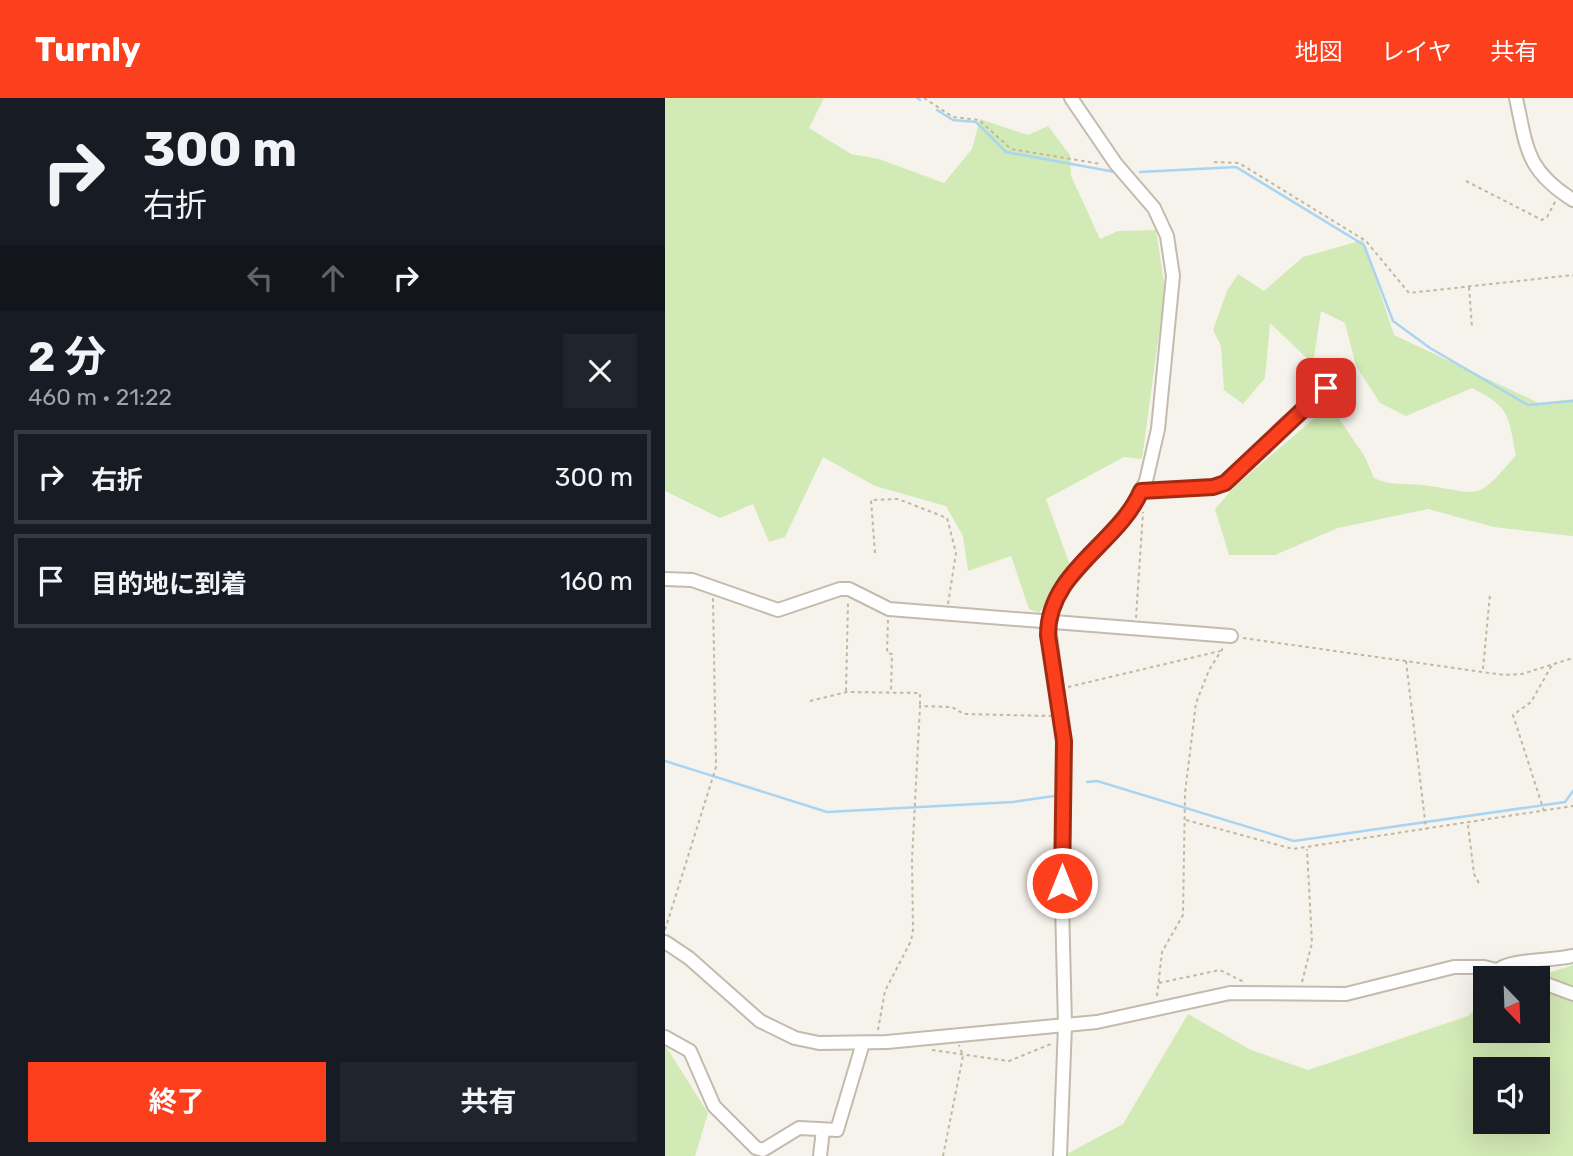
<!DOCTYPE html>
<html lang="ja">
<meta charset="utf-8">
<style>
body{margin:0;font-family:Rubik,"Noto Sans JP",sans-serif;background:#20242c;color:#f1f3f6;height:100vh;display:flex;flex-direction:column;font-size:26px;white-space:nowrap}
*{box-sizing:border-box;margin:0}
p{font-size:23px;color:#9ea1a6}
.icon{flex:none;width:38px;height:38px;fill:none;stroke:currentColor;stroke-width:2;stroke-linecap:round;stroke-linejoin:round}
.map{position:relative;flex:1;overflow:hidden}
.drawer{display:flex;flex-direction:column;background:#171b24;width:665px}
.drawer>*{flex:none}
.hud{background:#171b24;color:#f1f3f6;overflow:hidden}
.needle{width:46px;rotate:157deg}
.buttons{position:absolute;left:808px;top:868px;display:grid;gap:14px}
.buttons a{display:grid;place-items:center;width:77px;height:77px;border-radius:0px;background:#171b24;box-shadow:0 7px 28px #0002;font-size:35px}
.pin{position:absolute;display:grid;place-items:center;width:60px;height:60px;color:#fff;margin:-30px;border-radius:14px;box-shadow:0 4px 10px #0006}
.me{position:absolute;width:77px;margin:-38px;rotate:0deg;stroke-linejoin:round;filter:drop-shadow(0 0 5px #0008)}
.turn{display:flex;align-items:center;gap:24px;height:147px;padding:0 28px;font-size:32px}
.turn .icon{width:91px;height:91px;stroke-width:2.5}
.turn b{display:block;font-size:49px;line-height:60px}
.lanes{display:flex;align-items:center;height:66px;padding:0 28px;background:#0003;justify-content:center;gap:35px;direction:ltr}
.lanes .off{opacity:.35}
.round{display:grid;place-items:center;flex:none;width:74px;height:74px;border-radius:0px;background:#20242c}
.head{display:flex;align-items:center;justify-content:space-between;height:119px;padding:0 28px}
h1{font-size:42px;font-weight:700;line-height:52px}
.action{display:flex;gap:14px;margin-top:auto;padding:14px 28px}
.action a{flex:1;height:80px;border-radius:0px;background:#fc3f1d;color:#fff;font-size:28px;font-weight:700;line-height:80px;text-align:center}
.action a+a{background:#20242c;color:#f1f3f6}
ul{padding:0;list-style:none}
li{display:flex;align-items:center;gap:21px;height:94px;margin:0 14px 10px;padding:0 14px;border:4px solid #363941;border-radius:0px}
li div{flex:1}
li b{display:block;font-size:26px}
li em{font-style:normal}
header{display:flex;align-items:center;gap:42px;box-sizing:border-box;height:98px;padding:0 35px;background:#fc3f1d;color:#fff}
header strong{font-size:33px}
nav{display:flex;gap:38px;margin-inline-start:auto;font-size:24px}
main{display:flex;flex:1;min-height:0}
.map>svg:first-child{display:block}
.green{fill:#d2eab5;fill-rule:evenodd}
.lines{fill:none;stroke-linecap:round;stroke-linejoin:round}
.stream{stroke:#a9d4f2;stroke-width:2.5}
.minor-casing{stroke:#c2bbae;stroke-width:16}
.path{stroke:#c4b79f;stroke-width:2;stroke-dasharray:3.5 3.5;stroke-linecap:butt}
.minor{stroke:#fff;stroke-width:12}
.route-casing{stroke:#a42913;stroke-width:18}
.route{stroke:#fc3f1d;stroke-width:12}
</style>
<header>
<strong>Turnly</strong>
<nav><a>地図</a><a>レイヤ</a><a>共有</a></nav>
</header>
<main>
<section class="drawer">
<div class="hud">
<div class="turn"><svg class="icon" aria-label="right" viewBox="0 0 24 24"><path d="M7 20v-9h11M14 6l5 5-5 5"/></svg><div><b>300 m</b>右折</div></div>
<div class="lanes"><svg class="icon off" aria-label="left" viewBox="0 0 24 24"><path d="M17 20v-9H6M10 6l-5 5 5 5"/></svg><svg class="icon off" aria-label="ahead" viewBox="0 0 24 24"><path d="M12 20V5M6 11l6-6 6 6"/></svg><svg class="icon" aria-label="right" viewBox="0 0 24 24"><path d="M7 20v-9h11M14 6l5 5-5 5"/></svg></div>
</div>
<div class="head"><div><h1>2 分</h1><p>460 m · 21:22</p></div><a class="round"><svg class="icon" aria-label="close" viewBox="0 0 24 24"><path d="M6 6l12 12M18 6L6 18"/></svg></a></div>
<ul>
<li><svg class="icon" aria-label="right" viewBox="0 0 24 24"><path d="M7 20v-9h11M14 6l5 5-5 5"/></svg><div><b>右折</b></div><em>300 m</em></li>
<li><svg class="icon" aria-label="arrive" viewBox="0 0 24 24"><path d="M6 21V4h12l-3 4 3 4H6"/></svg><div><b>目的地に到着</b></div><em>160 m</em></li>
</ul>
<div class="action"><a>終了</a><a>共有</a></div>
</section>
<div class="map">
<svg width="908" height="1058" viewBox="0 0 908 1058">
<rect width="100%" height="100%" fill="#f6f3ec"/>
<g class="green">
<polygon points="0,0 159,0 144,30 186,56 214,61 279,85 307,51 315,21 363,37 383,28 405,57 406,78 435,141 453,133 491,132 500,191 477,361 459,359 381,401 405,467 399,481 374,515 364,511 346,458 303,473 298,438 281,408 210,388 158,359 120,439 104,444 88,406 55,420 0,393"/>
<path d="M 698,142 L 729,237 L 874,305 L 908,301 L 908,438 L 829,429 L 763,411 L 673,430 L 610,457 L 564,457 L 550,411 L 570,388 L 665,307 L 700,359 L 709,380 C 725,388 740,385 757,387 C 816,394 809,407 851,357 C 843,316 845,309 807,290 L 741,318 L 715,305 L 691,268 L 680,225 L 656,213 L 648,266 L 605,225 L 600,280 L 578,306 L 559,292 L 556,248 L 548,232 L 562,193 L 573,176 L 599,193 L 638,159 Z"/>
<path d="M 908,867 L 908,1058 L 398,1058 L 458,1026 L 523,916 L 586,952 L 643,972 L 803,918 L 821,903 L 821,933 L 873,933 L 873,880 L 868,880 ZM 821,971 L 873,971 L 873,1024 L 821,1024 Z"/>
<polygon points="0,947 43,1015 30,1058 0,1058"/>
</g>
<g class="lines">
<g class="stream">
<polyline points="252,0 255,2"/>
<polyline points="272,12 288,22 311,24 341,54 450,74"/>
<polyline points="475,74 571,69 699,147 728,223 765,250 863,307 908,303"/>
<polyline points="0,663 162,714 348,704 389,698"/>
<polyline points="422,684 432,683 629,743 900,704 908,693"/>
</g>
<g class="minor-casing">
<g id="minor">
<path d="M 851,0 C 862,51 861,72 908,102"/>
<polyline points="476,393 548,389 560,385 661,290"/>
<polyline points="0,481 27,482 113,512 175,491 184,491 224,511 566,538"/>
<polyline points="0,844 24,860 95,923 130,940 154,945 222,944 432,924 565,895 681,896 789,869 819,869 864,880"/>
<path d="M 833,872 C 845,861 887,863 907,858"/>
<polyline points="873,883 908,896"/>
<polyline points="0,939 25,953 49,1008 91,1050 98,1052 134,1030 172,1032 198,945"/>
<polyline points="155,1058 158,1032"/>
<polyline points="395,1058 400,927 397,806 399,643 383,522 395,492 464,415 481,383 493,331 508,178 502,138 489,110 451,66 406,0"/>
</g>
</g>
<g class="path">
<polyline points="259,0 288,19 314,22 346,51 436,66"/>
<polyline points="549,64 574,65 701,143 744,195 908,177"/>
<polyline points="801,83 877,122 882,119 891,102"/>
<polyline points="804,189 807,229"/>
<polyline points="210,455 206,402 233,401 282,420 291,455 283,506"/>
<polyline points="471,520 478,414"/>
<polyline points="223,522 222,555 227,556 226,593"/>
<polyline points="578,540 839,577 857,576 908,560"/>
<polyline points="741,563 761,731"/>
<polyline points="818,571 825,496"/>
<polyline points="403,589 555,553"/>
<polyline points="181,593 183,504"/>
<polyline points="145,603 182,594 255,595 255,607"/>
<polyline points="879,713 848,617 866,604 887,567"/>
<polyline points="521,722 628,751 908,708"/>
<polyline points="803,727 809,776 815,787"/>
<polyline points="0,832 51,669 48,500"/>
<polyline points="637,884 647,845 642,751"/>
<polyline points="494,885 555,872 579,884"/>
<polyline points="492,898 497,854 518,817 520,695 531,605 544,572 558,550"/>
<polyline points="213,932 220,893 246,843 248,832 247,762 255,608 287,609 299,616 386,618"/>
<polyline points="267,952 344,963 386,946"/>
<polyline points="278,1058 298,958 294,947"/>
</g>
<use href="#minor" class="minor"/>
</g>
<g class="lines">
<g class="route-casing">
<path id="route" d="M 397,785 L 399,643 L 383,537 C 383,473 453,446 476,393 L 548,389 L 560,385 L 661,290"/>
</g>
<use href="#route" class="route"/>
</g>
</svg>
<div class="buttons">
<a><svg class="needle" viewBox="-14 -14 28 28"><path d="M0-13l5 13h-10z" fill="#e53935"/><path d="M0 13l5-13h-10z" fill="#9ea1a6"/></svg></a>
<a><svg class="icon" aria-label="sound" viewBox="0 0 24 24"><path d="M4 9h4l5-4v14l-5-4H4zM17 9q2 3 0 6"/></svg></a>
</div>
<div class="pin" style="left:661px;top:290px;background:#d93025"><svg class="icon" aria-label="arrive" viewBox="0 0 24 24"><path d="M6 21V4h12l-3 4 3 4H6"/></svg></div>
<svg class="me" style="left:397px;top:785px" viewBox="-20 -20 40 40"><circle r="17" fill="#fc3f1d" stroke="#fff" stroke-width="3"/><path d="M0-11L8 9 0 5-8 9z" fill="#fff"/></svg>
</div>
</main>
